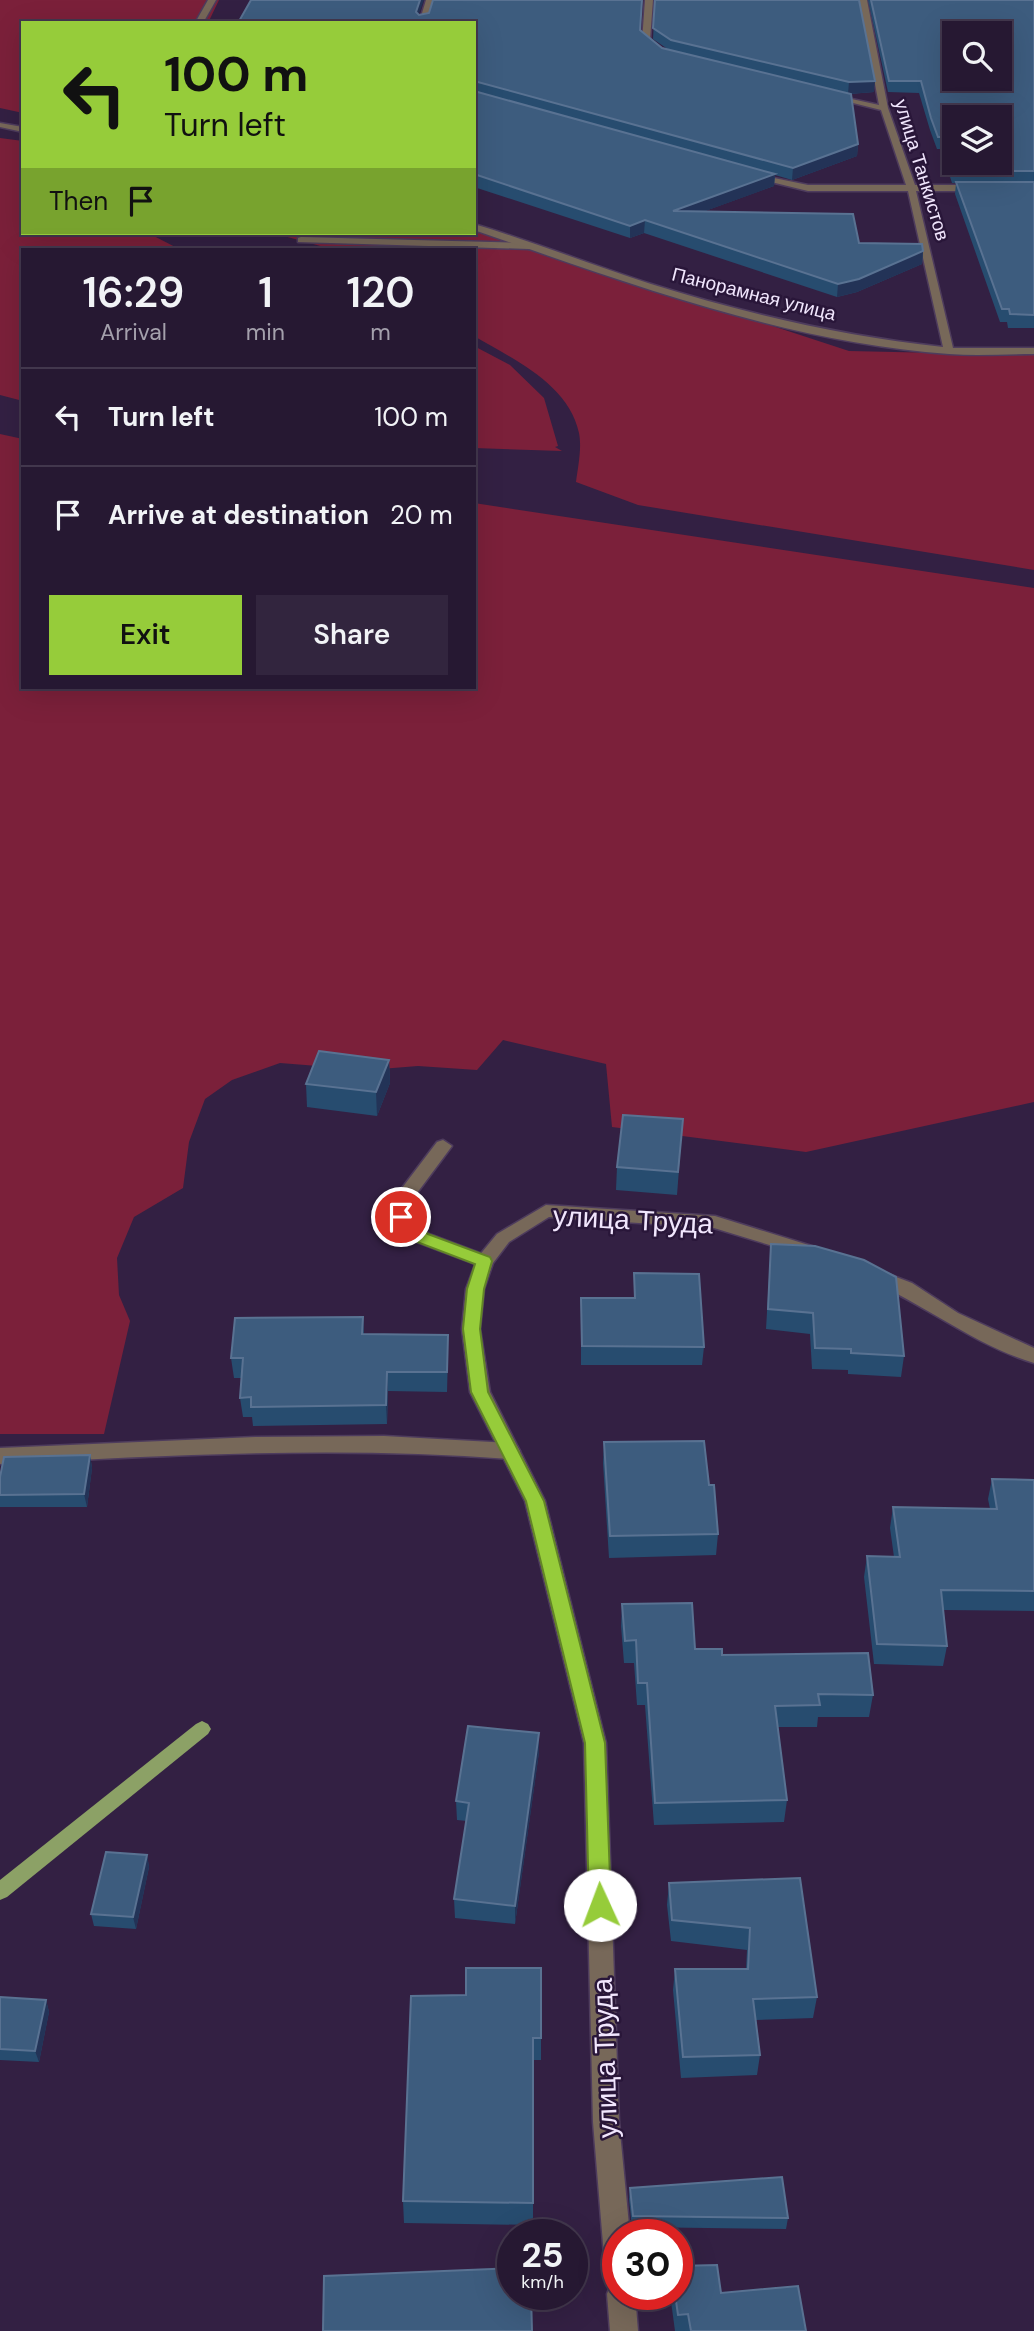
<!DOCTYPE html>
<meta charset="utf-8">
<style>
body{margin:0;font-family:"DM Sans",sans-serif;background:#32253e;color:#f1f3f6;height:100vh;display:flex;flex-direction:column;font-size:26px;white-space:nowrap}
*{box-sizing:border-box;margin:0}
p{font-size:23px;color:#a4a0ac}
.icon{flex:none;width:38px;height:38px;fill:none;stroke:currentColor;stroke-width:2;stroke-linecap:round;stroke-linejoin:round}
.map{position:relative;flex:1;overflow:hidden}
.sheet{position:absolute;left:21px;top:248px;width:455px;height:441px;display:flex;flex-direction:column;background:#261832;border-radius:0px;box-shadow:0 7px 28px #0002,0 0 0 2px #42374d}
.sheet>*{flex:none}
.hud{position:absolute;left:21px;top:21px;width:455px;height:214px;border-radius:0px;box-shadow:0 7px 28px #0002,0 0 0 2px #42374d;background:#96cc3a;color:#111;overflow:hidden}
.fabs{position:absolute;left:942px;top:21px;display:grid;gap:14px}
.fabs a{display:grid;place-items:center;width:70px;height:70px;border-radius:0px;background:#261832;box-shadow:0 7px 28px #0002,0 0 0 2px #42374d;font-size:35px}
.speed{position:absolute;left:497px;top:2219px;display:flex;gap:14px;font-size:35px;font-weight:700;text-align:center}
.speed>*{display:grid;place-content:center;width:91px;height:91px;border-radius:50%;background:#261832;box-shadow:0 7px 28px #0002,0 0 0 2px #42374d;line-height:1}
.speed small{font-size:18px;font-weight:400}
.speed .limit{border:10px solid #d22;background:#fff;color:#111}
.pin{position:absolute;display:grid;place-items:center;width:60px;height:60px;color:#fff;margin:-30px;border:4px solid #fff;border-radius:50%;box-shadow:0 2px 7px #0007}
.me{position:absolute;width:77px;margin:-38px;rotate:358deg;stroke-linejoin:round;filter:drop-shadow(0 0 5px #0008)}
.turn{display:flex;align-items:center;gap:24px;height:147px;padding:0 28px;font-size:32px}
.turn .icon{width:91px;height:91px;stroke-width:2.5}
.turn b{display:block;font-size:49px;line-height:60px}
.then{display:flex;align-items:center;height:66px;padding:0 28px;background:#0003;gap:14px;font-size:26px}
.eta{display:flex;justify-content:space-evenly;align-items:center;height:119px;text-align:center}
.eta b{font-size:42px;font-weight:600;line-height:49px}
.action{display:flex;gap:14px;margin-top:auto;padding:14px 28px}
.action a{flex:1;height:80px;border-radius:0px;background:#96cc3a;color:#111;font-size:28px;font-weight:600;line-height:80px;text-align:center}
.action a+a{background:#32253e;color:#f1f3f6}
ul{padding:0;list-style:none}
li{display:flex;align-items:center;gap:21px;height:98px;padding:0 28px;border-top:2px solid #42374d}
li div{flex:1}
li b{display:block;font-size:26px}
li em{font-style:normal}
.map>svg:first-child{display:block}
.green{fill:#7b203a}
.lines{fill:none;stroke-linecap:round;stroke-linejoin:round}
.stream{fill:#8ca166;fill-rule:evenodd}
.service-casing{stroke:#4e3c5d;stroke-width:3}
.minor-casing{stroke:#4e3c5d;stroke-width:3}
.service{fill:#776859;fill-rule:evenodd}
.minor{fill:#776859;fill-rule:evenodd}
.wall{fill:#274c6f}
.shaded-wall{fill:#233357}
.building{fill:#3d5c7e;stroke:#597292;stroke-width:2;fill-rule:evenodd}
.route{fill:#96cc3a;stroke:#628526;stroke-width:2}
.labels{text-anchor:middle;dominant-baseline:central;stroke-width:5;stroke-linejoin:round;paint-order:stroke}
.far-street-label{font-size:19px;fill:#f1e6fd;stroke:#291639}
.near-street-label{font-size:28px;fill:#f1e6fd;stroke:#291639}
</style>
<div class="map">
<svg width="1034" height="2331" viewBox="0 0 1034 2331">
<rect width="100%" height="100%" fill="#332043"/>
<g class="green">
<polygon points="0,0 219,0 208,23 23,23 23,113 0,108"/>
<polygon points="0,138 23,141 23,233 148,233 181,250 23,250 23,401 0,395"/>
<path d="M 474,228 L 849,351 L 1034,355 L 1034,570 L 638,505 L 576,482 C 578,467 582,448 579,433 C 569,384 513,359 474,336 L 474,250 L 335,250 L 273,233 L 474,233 Z"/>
<polygon points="474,346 510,365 544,398 558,446 555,447 562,451 474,448"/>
<polygon points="0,434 23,439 23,688 474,688 474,503 1034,588 1034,1102 806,1152 612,1127 606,1064 503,1040 477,1070 418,1066 368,1070 280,1063 232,1080 205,1099 189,1142 183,1188 134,1217 117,1258 119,1295 130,1321 104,1434 0,1434"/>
</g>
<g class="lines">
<polygon class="stream" points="202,1721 208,1724 211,1729 208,1734 7,1897 0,1900 0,1880 196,1724"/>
<g class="service-casing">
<g id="service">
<polygon points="301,237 529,243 534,246 529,249 298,242 298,238"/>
<polygon points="443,1140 452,1146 417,1193 410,1216 429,1234 490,1257 493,1261 490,1265 478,1265 417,1242 392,1217 399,1192 437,1142"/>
<path d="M 384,1436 L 510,1443 L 517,1446 L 520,1451 L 517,1456 L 510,1459 C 340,1446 170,1455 0,1464 L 0,1448 L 255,1437 Z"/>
</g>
</g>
<g class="minor-casing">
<g id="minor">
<polygon points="208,0 216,0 203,23 195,23"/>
<polygon points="426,0 434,0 427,23 419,23"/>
<polygon points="645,0 653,0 650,40 663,49 663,53 657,53 642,41"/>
<path d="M 859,0 L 867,0 L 888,108 L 915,185 L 980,185 L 984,188 L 980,191 L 916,191 L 953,348 L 1034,348 L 1034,354 C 1006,354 977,356 949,354 C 785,342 628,283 474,230 L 474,224 C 534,242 592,265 651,284 C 747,314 843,336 943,347 L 908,191 L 808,191 L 746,176 L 750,173 L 808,185 L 906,185 L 881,110 L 825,96 L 829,94 L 879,105 Z"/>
<polygon points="0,123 23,127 23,132 0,127"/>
<polygon points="546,1205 715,1216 815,1247 818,1251 809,1257 714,1228 549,1217 509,1242 493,1263 484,1289 480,1329 490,1392 545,1501 606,1743 619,2122 630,2235 618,2235 618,2270 608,2266 604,2256 593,2122 584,1743 525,1501 470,1392 462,1329 466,1289 478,1257 497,1234"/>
<path d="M 875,1269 L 912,1283 L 958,1313 L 1034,1348 L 1034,1363 C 974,1345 925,1304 868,1280 L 866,1275 Z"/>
<polygon points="618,2282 618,2294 635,2294 638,2331 610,2331 607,2294 611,2284"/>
</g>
</g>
<use href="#service" class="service"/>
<use href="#minor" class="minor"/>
</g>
<g class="wall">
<polygon points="655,0 874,92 850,94 858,144 857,156 792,180 775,175 774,186 705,211 859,243 923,251 922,264 857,292 837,297 644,233 630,238 474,187 474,23 419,15 640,30 662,48 669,50 653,39"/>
<polygon points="868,0 1034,0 1034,328 1008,328 1007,322 1000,322 955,194 956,183 952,183 943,155 941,149 937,149 930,130 919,93 888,92"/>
<polygon points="389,1060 390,1083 377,1116 307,1107 306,1084"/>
<polygon points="681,1143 677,1195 616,1190 617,1167"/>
<polygon points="771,1244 904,1356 901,1377 848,1374 848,1370 812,1369 810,1334 766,1329"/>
<polygon points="634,1273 704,1347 702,1365 581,1365 581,1298 634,1298"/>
<polygon points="363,1317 364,1334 448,1354 447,1392 388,1391 387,1424 253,1426 252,1417 243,1417 240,1398 242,1378 234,1378 231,1358"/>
<polygon points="604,1442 709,1485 718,1534 716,1555 609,1558 603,1463"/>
<polygon points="90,1455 92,1468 87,1507 0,1507 0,1477"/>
<polygon points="992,1479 1034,1480 1034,1611 943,1610 947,1646 943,1666 874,1664 864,1577 867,1556 894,1557 890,1528 893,1507 990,1509 988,1499"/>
<polygon points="622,1604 695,1649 722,1655 873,1695 869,1717 818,1717 817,1727 778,1727 787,1800 784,1822 654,1825 645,1705 637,1705 634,1663 624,1663 621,1626"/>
<polygon points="539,1733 539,1752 515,1924 455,1918 454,1899 467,1821 457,1820 456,1801"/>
<polygon points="147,1855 149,1867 136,1929 94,1926 91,1914"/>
<polygon points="800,1878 817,1997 813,2018 756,2020 760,2055 757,2075 681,2078 673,1990 675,1969 746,1969 747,1950 671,1941 667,1905 669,1883"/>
<polygon points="411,1996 541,2038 541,2060 533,2060 533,2225 404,2223 403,2201"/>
<polygon points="0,1997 46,2000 49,2012 39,2062 0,2060"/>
<polygon points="630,2188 788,2218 786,2229 632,2227 629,2199"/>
<polygon points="721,2293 806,2331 675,2331 670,2294"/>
</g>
<g class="shaded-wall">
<polygon points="420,0 424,0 416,22 416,12"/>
<polygon points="875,81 874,92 848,94 849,82"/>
<polygon points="858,144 857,156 792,180 793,168"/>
<polygon points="775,174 774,186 672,223 673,211"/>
<polygon points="645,220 644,233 630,238 630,226"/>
<polygon points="923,251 922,264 857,292 837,297 838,284"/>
<polygon points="389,1060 390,1083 377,1116 376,1092"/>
<polygon points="387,1372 388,1391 387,1424 386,1405"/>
<polygon points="90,1455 92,1468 87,1507 84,1494"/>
<polygon points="539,1733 539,1752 515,1924 515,1906"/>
<polygon points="147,1855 149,1867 136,1929 133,1917"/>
<polygon points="46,2000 49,2012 39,2062 35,2051"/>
</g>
<g class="building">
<polygon points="251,0 420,0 416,12 419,15 429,13 433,0 642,0 640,30 662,48 851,94 858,144 793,168 474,81 474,23 238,23"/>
<polygon points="655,0 859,0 875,81 849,82 671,40 653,28"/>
<path d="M 871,0 L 1034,0 L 1034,171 L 953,171 L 945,143 L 942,137 L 938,137 L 931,118 L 921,81 L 889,81 ZM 954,33 L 999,33 L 999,79 L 954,79 ZM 954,117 L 999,117 L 999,163 L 954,163 Z"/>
<polygon points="474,91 775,174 673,211 853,214 859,243 922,244 923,251 859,279 838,284 645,220 630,226 474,174"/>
<polygon points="956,182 1034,182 1034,315 1010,314 1009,309 1002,309"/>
<polygon points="319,1051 389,1060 376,1092 306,1084"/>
<polygon points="623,1115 683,1119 678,1172 617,1167"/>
<polygon points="771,1244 815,1246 864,1260 896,1277 904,1356 851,1353 851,1349 815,1348 813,1313 768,1309"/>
<polygon points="634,1273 699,1274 704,1347 582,1346 581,1298 635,1298"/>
<polygon points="363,1317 362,1334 448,1335 447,1372 387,1372 386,1405 251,1407 251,1397 240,1398 243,1358 231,1358 235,1318"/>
<polygon points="704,1441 709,1485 714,1485 718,1534 610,1536 604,1442"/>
<polygon points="90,1455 84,1494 0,1495 0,1477 4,1457"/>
<polygon points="992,1479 1034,1480 1034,1591 941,1590 947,1646 877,1644 867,1556 900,1557 893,1507 997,1509"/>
<polygon points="692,1603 695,1649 722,1649 722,1655 868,1653 873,1695 818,1694 820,1705 775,1706 787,1800 655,1803 647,1683 638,1683 636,1640 625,1641 622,1604"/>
<polygon points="468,1726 539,1733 515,1906 454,1899 469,1803 456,1801"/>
<polygon points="106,1852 147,1855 133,1917 91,1914"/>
<polygon points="800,1878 817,1997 753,1999 760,2055 683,2057 675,1969 748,1969 750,1928 672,1920 669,1883"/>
<polygon points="466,1968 541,1968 541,2038 533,2038 533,2203 403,2201 411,1996 466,1995"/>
<polygon points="0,1997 46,2000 35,2051 0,2049"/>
<polygon points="782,2177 788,2218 633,2216 630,2188"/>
<polygon points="717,2265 721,2293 798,2286 806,2331 691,2331 688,2314 678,2315 675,2294 677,2294 677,2266"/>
<polygon points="513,2268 513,2294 531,2294 532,2331 323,2331 324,2276"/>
</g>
<polygon class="route" points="401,1211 428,1234 490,1257 492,1261 484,1289 480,1329 488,1392 544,1501 605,1743 611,1905 608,1912 600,1915 592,1912 589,1905 585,1743 526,1501 471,1392 463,1329 467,1289 475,1264 417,1242 393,1217"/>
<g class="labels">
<g class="far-street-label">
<text transform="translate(922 170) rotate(73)">улица Танкистов</text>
<text transform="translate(754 294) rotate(14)">Панорамная улица</text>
</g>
<g class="near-street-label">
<text transform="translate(633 1220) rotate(3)">улица Труда</text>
<text transform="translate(605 2058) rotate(-92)">улица Труда</text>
</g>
</g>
</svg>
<div class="fabs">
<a><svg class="icon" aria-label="search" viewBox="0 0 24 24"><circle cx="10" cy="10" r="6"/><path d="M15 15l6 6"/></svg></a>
<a><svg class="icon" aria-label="layers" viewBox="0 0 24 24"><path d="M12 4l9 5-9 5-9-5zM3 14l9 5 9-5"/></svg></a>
</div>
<div class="speed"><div>25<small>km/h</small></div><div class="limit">30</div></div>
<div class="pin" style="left:401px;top:1217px;background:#d93025"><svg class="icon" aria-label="arrive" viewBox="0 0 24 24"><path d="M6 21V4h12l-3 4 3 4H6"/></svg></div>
<svg class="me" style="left:600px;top:1905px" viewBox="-20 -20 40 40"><circle r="19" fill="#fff"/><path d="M0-13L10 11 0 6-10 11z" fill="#96cc3a"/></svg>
<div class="hud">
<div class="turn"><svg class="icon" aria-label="left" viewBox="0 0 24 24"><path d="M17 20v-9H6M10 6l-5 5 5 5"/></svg><div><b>100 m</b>Turn left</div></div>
<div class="then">Then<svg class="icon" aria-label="arrive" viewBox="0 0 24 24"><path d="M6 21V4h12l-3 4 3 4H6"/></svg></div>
</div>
<section class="sheet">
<div class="eta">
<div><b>16:29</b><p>Arrival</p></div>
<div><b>1</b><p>min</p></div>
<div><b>120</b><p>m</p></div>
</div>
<ul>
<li><svg class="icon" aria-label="left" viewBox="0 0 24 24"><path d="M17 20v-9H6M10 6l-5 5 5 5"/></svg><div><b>Turn left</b></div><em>100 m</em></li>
<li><svg class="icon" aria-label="arrive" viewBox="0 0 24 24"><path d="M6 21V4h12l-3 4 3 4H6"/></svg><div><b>Arrive at destination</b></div><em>20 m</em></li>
</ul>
<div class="action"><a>Exit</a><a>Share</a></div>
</section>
</div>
